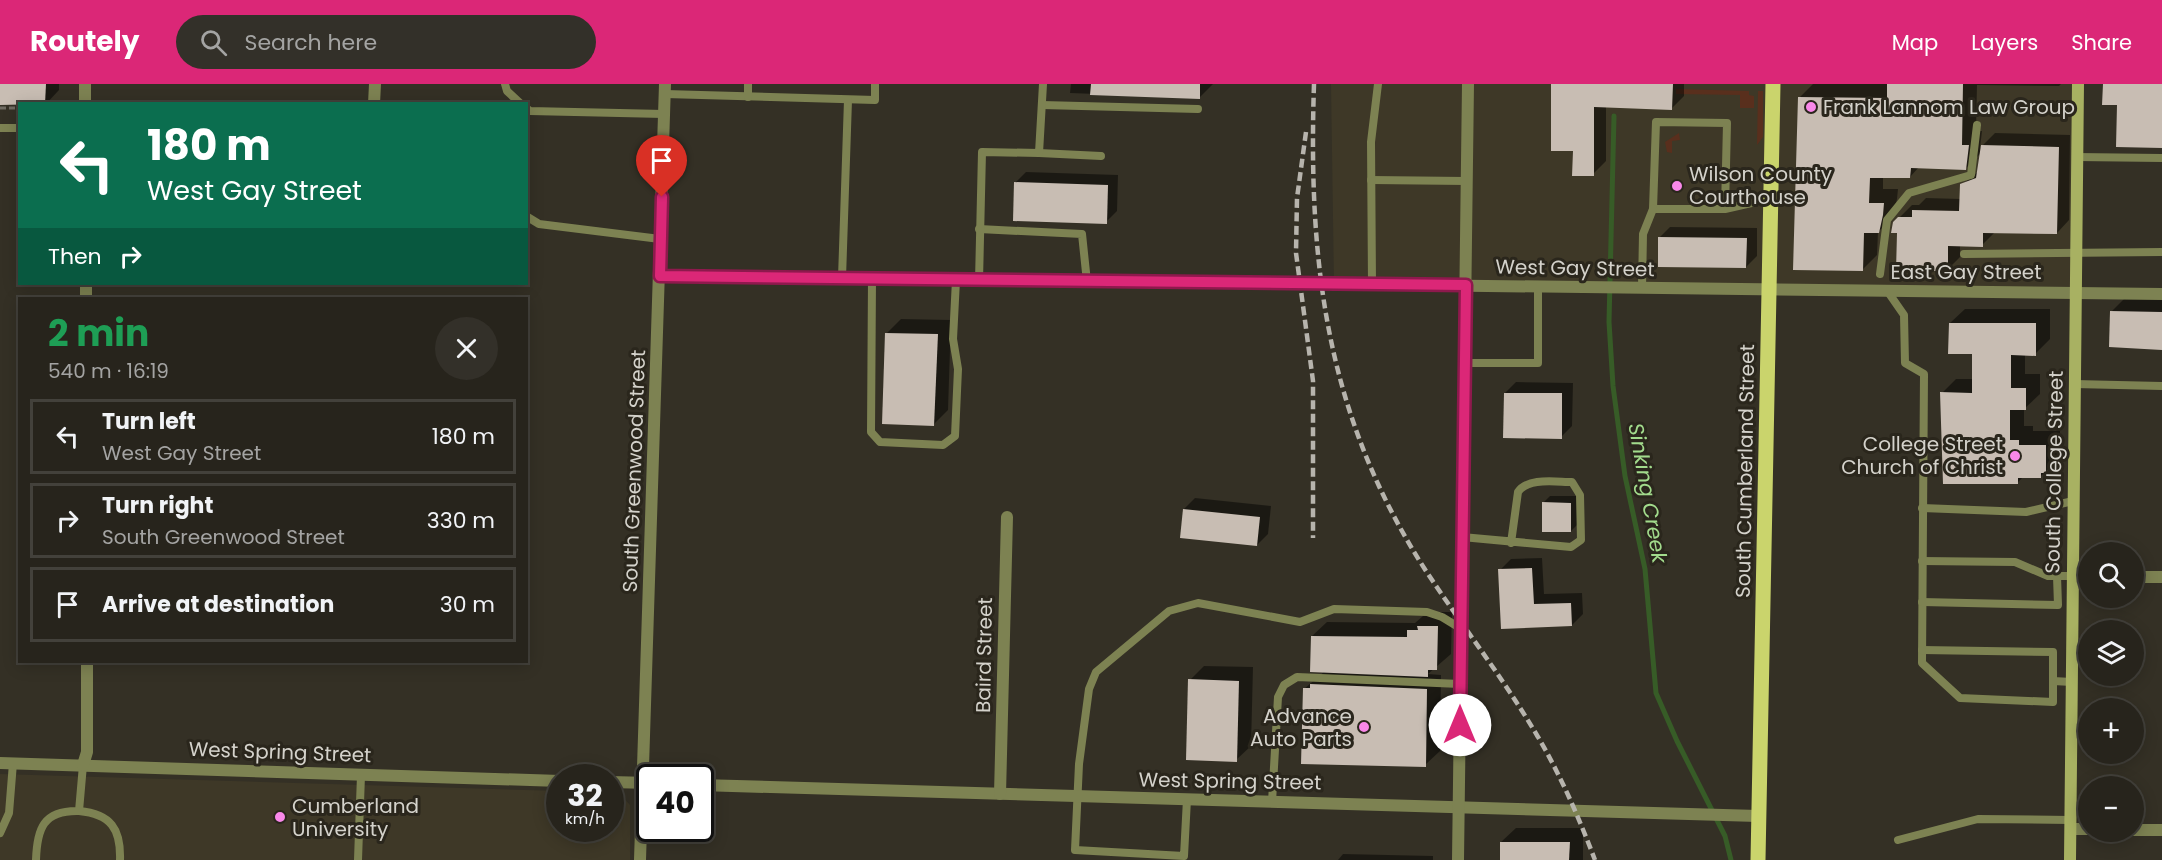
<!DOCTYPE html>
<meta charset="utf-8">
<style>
body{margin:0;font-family:Poppins,sans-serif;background:#333029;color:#f1f3f6;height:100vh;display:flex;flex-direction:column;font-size:22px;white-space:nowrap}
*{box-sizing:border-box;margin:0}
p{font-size:20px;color:#a4a4a3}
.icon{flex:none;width:33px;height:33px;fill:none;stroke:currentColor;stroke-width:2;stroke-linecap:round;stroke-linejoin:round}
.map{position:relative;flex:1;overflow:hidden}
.side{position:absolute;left:18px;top:213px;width:510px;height:366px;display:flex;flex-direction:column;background:#27241c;border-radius:0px;box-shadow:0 3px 15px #0003,0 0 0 2px #43413b}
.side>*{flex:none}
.guide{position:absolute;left:18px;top:18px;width:510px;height:183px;border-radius:0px;box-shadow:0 3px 15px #0003,0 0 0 2px #43413b;background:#0b6e4f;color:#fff;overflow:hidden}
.controls{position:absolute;left:2078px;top:458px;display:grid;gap:12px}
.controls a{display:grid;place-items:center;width:66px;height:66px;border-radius:50%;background:#27241c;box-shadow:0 3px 15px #0003,0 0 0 2px #43413b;font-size:30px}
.speed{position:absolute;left:546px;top:680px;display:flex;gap:12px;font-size:30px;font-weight:700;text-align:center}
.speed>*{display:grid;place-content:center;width:78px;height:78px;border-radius:50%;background:#27241c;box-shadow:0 3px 15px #0003,0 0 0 2px #43413b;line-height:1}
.speed small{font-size:15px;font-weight:400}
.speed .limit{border:3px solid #111;border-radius:9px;background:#fff;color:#111}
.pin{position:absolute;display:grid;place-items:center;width:51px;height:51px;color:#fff;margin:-62px -26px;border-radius:50% 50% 50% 0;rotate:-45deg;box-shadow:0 0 6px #0007}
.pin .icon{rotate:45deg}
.me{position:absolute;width:66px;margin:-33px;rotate:0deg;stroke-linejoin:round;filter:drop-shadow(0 0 4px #0008)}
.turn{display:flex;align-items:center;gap:21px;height:126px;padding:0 30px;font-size:27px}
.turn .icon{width:78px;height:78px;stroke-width:2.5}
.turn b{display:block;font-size:42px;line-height:51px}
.then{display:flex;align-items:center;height:57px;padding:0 30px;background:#0003;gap:12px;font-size:22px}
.round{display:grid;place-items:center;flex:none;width:63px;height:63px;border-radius:32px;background:#333029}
.head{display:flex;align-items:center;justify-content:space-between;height:102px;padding:0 30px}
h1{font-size:36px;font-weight:700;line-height:45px;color:#1e9e55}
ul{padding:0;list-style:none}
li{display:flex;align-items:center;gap:18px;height:75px;margin:0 12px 9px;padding:0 18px;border:3px solid #43413b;border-radius:0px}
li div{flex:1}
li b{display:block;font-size:22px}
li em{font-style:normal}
header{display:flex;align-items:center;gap:36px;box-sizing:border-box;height:84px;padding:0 30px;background:#db2777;color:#fff}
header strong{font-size:28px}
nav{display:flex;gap:33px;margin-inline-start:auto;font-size:21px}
.search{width:420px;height:54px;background:#333029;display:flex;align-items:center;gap:15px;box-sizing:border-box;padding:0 21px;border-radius:33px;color:#a4a4a3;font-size:22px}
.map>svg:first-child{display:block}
.built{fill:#3e3827}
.green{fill:#592f1d}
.shadow{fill:#0007}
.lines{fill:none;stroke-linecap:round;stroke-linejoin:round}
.stream{stroke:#375c27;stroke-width:5}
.building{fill:#c8bdb3}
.path{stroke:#6f6b62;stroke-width:3;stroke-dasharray:6 3;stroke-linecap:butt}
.service{stroke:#7d8252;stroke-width:8}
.minor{stroke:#7d8252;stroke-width:12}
.tertiary{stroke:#7d8252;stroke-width:12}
.secondary{stroke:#a8b162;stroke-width:12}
.primary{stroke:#cad46c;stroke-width:15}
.rail{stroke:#b7b4ad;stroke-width:4.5;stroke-dasharray:9 4.5;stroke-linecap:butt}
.route-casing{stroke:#8e194d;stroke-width:15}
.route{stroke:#db2777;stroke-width:10}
.poi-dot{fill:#f988e9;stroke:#2a261c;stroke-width:2}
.labels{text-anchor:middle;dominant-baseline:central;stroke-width:6;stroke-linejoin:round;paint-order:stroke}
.poi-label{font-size:20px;fill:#d4d2cb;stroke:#2a261c;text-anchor:start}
.street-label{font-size:20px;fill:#d4d2cb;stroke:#2a261c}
.water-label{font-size:21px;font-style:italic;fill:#a2db8c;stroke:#2a261c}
</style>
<header>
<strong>Routely</strong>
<div class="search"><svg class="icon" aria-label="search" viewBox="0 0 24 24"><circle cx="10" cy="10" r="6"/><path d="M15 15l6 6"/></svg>Search here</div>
<nav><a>Map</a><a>Layers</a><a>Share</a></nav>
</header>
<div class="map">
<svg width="2162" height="776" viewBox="0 0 2162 776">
<rect width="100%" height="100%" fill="#343025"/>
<g class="built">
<polygon points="1331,0 2078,0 2078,209 1334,200"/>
<polygon points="0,690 559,707 560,744 610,744 611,709 619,709 630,721 630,776 0,776"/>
</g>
<g class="green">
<polygon points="1676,5 1749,7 1749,11 1754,12 1754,24 1740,24 1740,11 1676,10"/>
<polygon points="1758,7 1763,7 1763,53 1757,61"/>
<polygon points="1679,49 1680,56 1672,57 1672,69 1667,68 1665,58"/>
</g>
<g class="shadow">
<polygon points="0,0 59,0 59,6 46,20 0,20"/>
<polygon points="1071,0 1213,0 1199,14 1070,9"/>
<polygon points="1552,0 1684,0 1684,12 1671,25 1606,22 1606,77 1593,90 1574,66"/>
<polygon points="1813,0 2061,0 2059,2 1977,1 1976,47 1982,47 1980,64 1995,49 2070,51 2069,136 2057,149 1995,148 1982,161 1960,161 1960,173 1947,186 1899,134 1912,121 1919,121 1926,114 1961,115 1962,101 1979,87 1981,69 1965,85 1919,83 1910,93 1883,92 1883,105 1898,105 1897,115 1893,133 1878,148 1877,171 1863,185 1799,14"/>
<polygon points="1026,88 1118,91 1117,127 1106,138 1015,99"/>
<polygon points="1670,143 1757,144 1757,172 1746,183 1659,154"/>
<polygon points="2126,213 2162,214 2162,265 2111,228"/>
<polygon points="1965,225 2050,225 2050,255 2035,270 2025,270 2025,290 2040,290 2040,310 2024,325 2024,342 2033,342 2033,347 2060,347 2060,373 2040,393 2023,393 2018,398 1942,309 1956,295 1974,295 1974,268 1950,239"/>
<polygon points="901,235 951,236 948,326 934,340 887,249"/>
<polygon points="1516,298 1573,299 1572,342 1561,353 1505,309"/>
<polygon points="1550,412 1578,412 1578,440 1571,447 1543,419"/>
<polygon points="1195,414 1271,422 1268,450 1257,461 1184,425"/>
<polygon points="1542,474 1544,510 1582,509 1583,530 1572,541 1502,544 1500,486 1511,475"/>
<polygon points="1433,528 1452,528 1451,570 1428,590 1441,591 1440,667 1425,681 1304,605 1325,587 1312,552 1327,538 1415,539 1423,532 1430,532"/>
<polygon points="1204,582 1253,583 1251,662 1236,676 1190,596"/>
<polygon points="1516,744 1583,744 1583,776 1590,776 1502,776 1501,758"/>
<polygon points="1343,770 1433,772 1433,776 1338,776"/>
</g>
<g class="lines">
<polyline class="stream" points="1614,32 1609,238 1613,302 1625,392 1645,485 1656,609 1677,657 1725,752 1731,776"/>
</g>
<g class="building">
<polygon points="0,0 46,0 45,20 0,21"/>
<polygon points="1091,0 1200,0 1200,15 1090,11"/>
<polygon points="1551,0 1673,0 1672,26 1594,23 1594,92 1572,92 1573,67 1551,67"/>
<polygon points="1887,0 1963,0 1962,61 1969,61 1966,86 1911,84 1910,94 1870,94 1869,119 1884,119 1883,131 1879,149 1864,149 1863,187 1793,186 1798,13 1887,14"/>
<polygon points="2103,0 2162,0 2162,64 2116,63 2117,21 2102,21"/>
<polygon points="1981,61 2059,63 2057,150 1983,149 1983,163 1948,162 1948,187 1896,187 1897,149 1891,149 1893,138 1898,133 1912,133 1912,126 1959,127 1960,100 1976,94"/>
<polygon points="1014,98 1108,101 1107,140 1013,137"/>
<polygon points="1658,153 1747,154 1746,184 1658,183"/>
<polygon points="2110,227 2162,228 2162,266 2109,263"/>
<polygon points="1949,239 2036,239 2036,272 2011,271 2011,304 2026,304 2026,326 2010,326 2010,356 2019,356 2019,361 2046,361 2046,389 2041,389 2041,394 2018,394 2018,400 1943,400 1940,308 1972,309 1972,270 1948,270"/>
<polygon points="885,249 938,250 934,342 882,340"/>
<polygon points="1504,309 1562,309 1562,355 1503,354"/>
<polygon points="1542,418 1571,419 1571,448 1542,448"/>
<polygon points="1183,425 1260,433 1257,462 1180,454"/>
<polygon points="1532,484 1534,520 1571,519 1572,542 1501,545 1498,485"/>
<polygon points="1417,542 1438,542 1437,586 1428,586 1428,593 1310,588 1311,552 1407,553 1407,546 1418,546"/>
<polygon points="1188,595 1239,597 1237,678 1186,676"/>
<polygon points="1310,600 1427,605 1426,683 1301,680 1303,604 1310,604"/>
<polygon points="1500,758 1570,758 1569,776 1500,776"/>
</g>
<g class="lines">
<polyline class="path" points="0,24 20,24"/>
<g class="service">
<polyline points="505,0 507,7 521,20"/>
<polyline points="665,10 875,16 875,0"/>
<polyline points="748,13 748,0"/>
<polyline points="1042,21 1198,25"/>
<polyline points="526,24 530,27 664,30"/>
<polyline points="0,44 20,44"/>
<polyline points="1039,69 1101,72"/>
<polyline points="2076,73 2162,74"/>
<polyline points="1371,96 1466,97"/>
<polyline points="1725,125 1727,39 1656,38 1653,125 1725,125 1769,115"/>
<polyline points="526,132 539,140 660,155"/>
<polyline points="979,145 1082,150 1087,198"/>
<polyline points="1964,170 2162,168"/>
<polyline points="1880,190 1887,136 1909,109 1971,91 1977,41"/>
<polyline points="842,194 848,16"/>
<polyline points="872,195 871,348 880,358 943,361 955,352 958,285 953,255 956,196"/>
<polyline points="979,197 982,68 1039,69 1043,0"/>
<polyline points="1372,200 1371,58 1378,0"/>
<polyline points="1642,204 1643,150 1653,125"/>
<polyline points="1888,208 1904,231 1905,279 1924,290 1922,579 1960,614 2053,618 2053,597 2072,598"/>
<polyline points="1465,279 1538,279 1538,202"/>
<polyline points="2074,300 2162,302"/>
<polyline points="1922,424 2026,428 2073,417"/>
<path d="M 1462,453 L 1571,463 L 1581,456 L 1580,411 L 1572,398 C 1556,398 1528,393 1518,408 L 1511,459"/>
<polyline points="1922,477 2015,478 2048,492 2073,492"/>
<polyline points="1922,518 2058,521 2057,492"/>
<polyline points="1922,566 2053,568 2053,597"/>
<polyline points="1187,715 1184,772 1075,766 1079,680 1089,605 1096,588 1169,527 1198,519 1300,538 1334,525 1427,528 1442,533 1460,544"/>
<polyline points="1272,718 1278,613 1284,601 1297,593 1460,600"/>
<path d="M 79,727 C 111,730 121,745 120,776"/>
<polyline points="0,749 9,729 13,679"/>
<polyline points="1898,756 1978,735 2071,736"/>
<path d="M 36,776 C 37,745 43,726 79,727 L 83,681"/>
<polyline points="358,776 361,691"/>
</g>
<g class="minor">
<polyline points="85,0 85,20"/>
<polyline points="374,20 375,0"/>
<polyline points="660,192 2162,210"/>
<polyline points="86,200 86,214"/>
<polyline points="2073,492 2088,492"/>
<polyline points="2133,493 2162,493"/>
<polyline points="0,679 560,697"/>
<polyline points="83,681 87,668 87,578"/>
<polyline points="610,698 650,699"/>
<polyline points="700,701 1758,732"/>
<polyline points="1000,710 1007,433"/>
<polyline points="2071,745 2088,745"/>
<polyline points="2133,746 2162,746"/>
<polyline points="640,776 665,0"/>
</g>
<polyline class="tertiary" points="1458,776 1468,0"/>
<polyline class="secondary" points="2070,776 2078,0"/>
<polyline class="primary" points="1758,776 1773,0"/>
<g class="rail">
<path d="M 1314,0 C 1308,180 1326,332 1426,487 C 1463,543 1504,595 1538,653 C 1561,692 1579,734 1595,776"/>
<polyline points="1306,48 1297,114 1296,169 1313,297 1313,454"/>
</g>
</g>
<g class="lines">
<g class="route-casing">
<polyline id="route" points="662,113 660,192 1466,201 1460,641"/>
</g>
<use href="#route" class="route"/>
</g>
<g class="poi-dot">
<circle cx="1811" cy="23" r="6"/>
<circle cx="1677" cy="102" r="6"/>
<circle cx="2015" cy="372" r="6"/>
<circle cx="1364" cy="643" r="6"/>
<circle cx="280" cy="733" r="6"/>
</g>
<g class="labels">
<g class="poi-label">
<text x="1823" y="23">Frank Lannom Law Group</text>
<text x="1689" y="90">Wilson County<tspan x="1689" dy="23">Courthouse</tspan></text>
<text x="2003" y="360" text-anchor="end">College Street<tspan x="2003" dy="23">Church of Christ</tspan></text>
<text x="1352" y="632" text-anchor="end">Advance<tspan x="1352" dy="23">Auto Parts</tspan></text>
<text x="292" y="722">Cumberland<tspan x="292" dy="23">University</tspan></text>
</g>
<g class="street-label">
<text transform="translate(1575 184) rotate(1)">West Gay Street</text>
<text x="1966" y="188">East Gay Street</text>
<text transform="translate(634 387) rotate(-88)">South Greenwood Street</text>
<text transform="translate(1745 387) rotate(-89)">South Cumberland Street</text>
<text transform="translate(2054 388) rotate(-89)">South College Street</text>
<text transform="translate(984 571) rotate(-89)">Baird Street</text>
<text transform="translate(280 668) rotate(2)">West Spring Street</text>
<text transform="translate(1230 697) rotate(1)">West Spring Street</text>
</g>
<g class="water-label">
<text transform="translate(1648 409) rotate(80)">Sinking Creek</text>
</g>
</g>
</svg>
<div class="controls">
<a><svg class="icon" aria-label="search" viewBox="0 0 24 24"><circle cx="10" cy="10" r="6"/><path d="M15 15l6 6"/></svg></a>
<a><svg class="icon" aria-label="layers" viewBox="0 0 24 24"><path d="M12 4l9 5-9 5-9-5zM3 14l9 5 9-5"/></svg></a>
<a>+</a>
<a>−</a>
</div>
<div class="speed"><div>32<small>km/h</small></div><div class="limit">40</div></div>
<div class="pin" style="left:662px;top:113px;background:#d93025"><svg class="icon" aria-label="arrive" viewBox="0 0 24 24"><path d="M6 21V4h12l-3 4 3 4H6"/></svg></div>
<svg class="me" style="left:1460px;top:641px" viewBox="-20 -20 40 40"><circle r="19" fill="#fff"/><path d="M0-13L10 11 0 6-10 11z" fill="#db2777"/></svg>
<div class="guide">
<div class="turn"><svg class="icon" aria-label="left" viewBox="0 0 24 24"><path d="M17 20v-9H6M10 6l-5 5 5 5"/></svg><div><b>180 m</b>West Gay Street</div></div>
<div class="then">Then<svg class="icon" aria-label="right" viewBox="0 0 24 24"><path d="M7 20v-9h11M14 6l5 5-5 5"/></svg></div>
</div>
<section class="side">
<div class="head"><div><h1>2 min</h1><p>540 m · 16:19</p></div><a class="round"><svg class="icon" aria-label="close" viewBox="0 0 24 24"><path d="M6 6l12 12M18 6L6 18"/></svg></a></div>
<ul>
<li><svg class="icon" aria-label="left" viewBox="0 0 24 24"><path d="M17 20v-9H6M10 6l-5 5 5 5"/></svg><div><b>Turn left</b><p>West Gay Street</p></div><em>180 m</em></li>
<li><svg class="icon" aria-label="right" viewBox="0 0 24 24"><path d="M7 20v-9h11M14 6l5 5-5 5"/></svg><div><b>Turn right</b><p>South Greenwood Street</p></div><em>330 m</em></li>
<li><svg class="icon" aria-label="arrive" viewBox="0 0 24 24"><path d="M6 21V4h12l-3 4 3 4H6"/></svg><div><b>Arrive at destination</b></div><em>30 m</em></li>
</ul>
</section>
</div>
